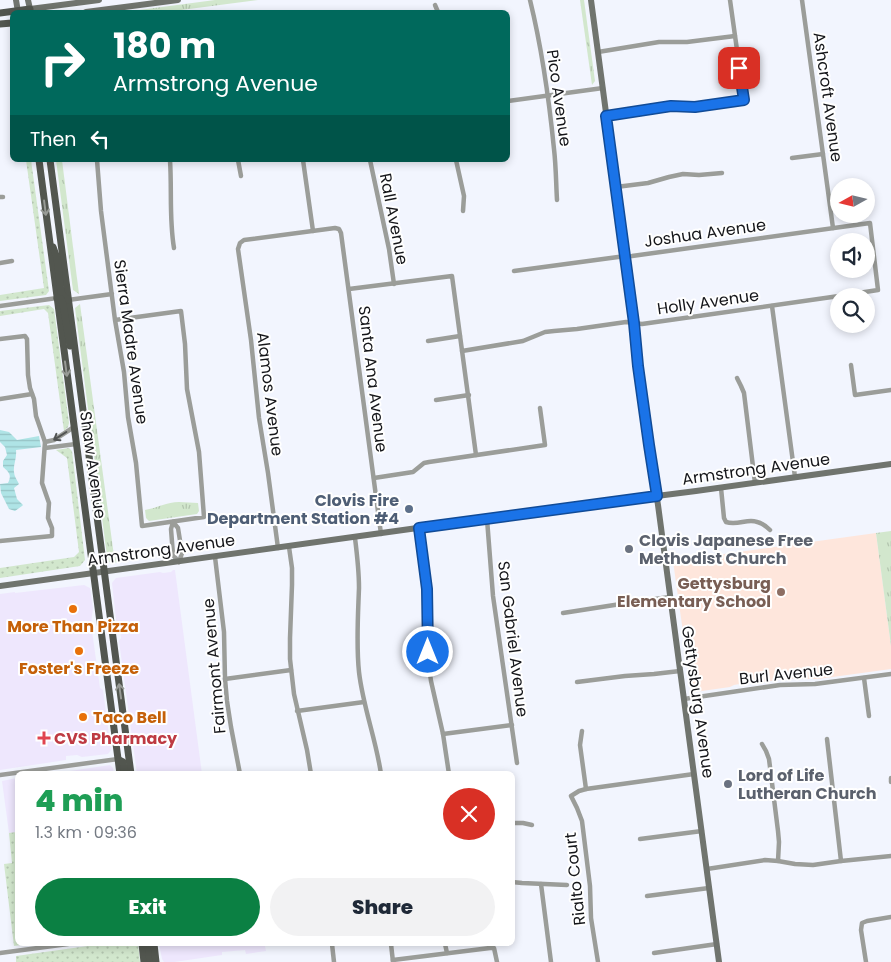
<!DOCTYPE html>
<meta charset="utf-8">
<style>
body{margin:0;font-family:Poppins,sans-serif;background:#f2f2f3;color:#1f2937;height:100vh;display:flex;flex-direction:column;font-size:19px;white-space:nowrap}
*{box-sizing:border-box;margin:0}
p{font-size:16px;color:#747a83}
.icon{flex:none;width:28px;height:28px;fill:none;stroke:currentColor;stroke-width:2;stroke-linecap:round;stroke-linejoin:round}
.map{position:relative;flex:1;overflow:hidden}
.sheet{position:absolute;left:15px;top:771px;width:500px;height:175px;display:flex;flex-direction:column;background:#fff;border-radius:8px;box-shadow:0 2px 8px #0003}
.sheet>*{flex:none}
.hud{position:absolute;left:10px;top:10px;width:500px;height:152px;border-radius:8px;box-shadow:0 2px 8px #0003;background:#00695c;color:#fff;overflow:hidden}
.needle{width:32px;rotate:262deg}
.tools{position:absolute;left:830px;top:178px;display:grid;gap:10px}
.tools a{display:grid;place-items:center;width:45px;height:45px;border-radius:50%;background:#fff;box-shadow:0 2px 8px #0003;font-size:25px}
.pin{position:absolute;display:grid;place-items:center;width:42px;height:42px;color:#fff;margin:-21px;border-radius:10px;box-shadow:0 2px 8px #0006}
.me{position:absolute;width:55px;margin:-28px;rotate:0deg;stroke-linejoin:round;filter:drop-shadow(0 0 4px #0008)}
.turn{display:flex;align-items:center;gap:18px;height:105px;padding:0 20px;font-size:22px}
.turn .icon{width:65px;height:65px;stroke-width:2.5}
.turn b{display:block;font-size:35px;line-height:42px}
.then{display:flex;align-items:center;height:48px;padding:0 20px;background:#0003;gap:10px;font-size:19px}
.round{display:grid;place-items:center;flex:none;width:52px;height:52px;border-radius:26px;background:#f2f2f3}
.overview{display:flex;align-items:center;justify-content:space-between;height:85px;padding:0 20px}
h1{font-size:30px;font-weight:800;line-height:38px;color:#1e9e55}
.action{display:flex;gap:10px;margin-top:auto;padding:10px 20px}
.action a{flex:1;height:58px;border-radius:30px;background:#0b8043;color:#fff;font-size:20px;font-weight:800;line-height:58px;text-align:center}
.action a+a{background:#f2f2f3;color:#1f2937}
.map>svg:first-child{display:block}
.commercial{fill:#eee7fd}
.education{fill:#fee6dc}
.grass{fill:url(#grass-dots)}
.park{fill:url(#park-tufts)}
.water{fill:url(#water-rules)}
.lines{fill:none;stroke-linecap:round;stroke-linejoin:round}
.street{stroke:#9b9d99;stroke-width:4.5}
.secondary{stroke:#70746e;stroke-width:6}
.primary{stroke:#52564f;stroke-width:7}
.oneway{stroke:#979a95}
.oneway2{stroke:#515353}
.route-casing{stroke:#114b97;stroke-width:12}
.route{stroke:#1a73e8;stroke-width:9}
.service-dot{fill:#5c6f8a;stroke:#fff;stroke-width:2}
.worship-dot{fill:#6b7280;stroke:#fff;stroke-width:2}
.education-dot{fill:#8d6e63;stroke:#fff;stroke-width:2}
.food-dot{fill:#e8710a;stroke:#fff;stroke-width:2}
.health-dot{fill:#e0444e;stroke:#fff;stroke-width:2}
.labels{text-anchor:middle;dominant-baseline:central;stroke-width:4;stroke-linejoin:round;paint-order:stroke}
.street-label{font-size:16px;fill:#15161a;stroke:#fff}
.service-label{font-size:16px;font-weight:bold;fill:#4e5e75;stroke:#fff;text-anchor:end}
.worship-label{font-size:16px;font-weight:bold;fill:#5b616d;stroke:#fff;text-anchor:start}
.education-label{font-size:16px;font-weight:bold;fill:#785e54;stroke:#fff;text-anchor:end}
.food-label{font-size:16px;font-weight:bold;fill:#c56008;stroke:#fff}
.health-label{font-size:16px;font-weight:bold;fill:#be3a42;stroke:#fff;text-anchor:start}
</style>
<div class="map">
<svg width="891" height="962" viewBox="0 0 891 962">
<defs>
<pattern id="grass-dots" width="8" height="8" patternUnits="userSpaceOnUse" patternTransform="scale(1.25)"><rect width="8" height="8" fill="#d2e7cd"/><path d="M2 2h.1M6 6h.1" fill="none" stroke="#b3c5af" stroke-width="1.8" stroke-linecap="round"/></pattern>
<pattern id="park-tufts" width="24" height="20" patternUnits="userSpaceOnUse" patternTransform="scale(1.25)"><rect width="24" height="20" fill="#d2e7cd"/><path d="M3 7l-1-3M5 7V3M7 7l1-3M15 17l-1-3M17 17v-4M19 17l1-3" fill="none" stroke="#b3c5af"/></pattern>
<pattern id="water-rules" width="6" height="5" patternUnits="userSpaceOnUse" patternTransform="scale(1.25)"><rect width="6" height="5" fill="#afe4e6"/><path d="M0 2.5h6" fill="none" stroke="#96c3c5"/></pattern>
</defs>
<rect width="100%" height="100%" fill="#f2f5fe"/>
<g class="commercial">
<polygon points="173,570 175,570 202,774 137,774 119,641 121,638 120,631 117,628 112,583 116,578 160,572 163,573 171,572"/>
<polygon points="84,585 90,588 93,608 91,624 100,688 103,690 111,750 108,754 82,757 77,755 66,756 66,760 0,770 0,594 15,592 15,593"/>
<polygon points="110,765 113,768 114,774 50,774"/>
<polygon points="17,778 17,832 9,833 2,781"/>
<polygon points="159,944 279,944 265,946 266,951 246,954 245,950 222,952 222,955 174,962 164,962 162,959"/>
</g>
<polygon class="education" points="876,533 891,646 891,669 818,679 786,679 757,683 751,682 734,685 730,687 695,692 691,689 673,561"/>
<g class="grass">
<polygon points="26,160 31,160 49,291 46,295 0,301 0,295 44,288"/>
<polygon points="49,305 54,309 69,423 68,427 64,431 48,313 44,309 0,316 0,311"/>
<polygon points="69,448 72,451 85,560 80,566 0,578 0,568 74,557 79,552 67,458 56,450"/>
<polygon points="17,832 18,944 27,944 14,946 4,864 12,863 9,833"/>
<polygon points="102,944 138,944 140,962 16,962 16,956"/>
</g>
<g class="park">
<polygon points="215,0 258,0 166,12 124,12"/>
<polygon points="580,0 584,0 595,81 592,85"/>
<polygon points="56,160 62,160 79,294 73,290"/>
<polygon points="80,304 114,556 121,562 111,563 108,561 107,556 75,308"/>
<path d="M 179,502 L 198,503 L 199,511 L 197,514 L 149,521 L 146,518 L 145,510 C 157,508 167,502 179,502 Z"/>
<polygon points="891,531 891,646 876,533"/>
</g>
<path class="water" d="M 0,430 L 9,432 L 17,440 L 39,436 L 41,447 L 16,450 C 17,458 13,465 14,472 C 14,476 17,480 19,484 L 14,488 L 17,499 L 23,505 L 22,506 L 15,511 L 9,509 L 1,493 L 0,484 L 8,483 C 12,475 9,472 3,467 L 3,461 L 7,455 L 5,447 L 0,442 Z"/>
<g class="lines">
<g class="street">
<path d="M 530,0 C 542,49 549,99 554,149 C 556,166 556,183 557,200"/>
<polyline points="802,0 833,228"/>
<polyline points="435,5 438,12"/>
<polyline points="598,52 659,42 687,42 735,36"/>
<polyline points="508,101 603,88"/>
<polyline points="606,116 671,106 695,107 744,100 730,0"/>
<polyline points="792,158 823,154"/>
<polyline points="97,160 101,211 115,320 124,372 128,417 136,463 142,526 204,517 199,452 187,389 185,344 181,311 115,320"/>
<path d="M 170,160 C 172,190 169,219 174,248"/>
<polyline points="238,160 241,176"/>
<polyline points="303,160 313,231"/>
<polyline points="370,160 389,249 394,284"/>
<polyline points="456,160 464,196 463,211"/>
<polyline points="616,187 648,183 669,177 683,174 699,175 722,173"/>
<polyline points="0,197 3,197"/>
<polyline points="0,263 12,261"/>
<polyline points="514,271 618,257 632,256 870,223 878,290 839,296"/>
<polyline points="349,289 452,276 476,455"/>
<polyline points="68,300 112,294"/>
<polyline points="0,306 57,298"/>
<polyline points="772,306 795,477"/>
<polyline points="0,339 25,336 27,339 28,375 30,388 34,399 36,416 45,442 42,483 49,503 48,518 52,528 52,536 0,541"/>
<polyline points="428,341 460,336"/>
<polyline points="462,351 523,341 545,332 554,331 577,329 626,322 642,324 839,296"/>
<polyline points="851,365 855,395 891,390"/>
<polyline points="737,378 741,386 744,393 755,483"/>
<polyline points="0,399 32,394"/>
<polyline points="436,400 469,395"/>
<polyline points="45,442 54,440 74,427"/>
<polyline points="45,448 76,444"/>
<polyline points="374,478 413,472 424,463 429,462 545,445 540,408"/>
<path d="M 721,488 L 724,518 L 726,522 C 735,525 743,521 751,521 C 759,521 765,525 770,530"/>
<polyline points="487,519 493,596 517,763"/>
<polyline points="173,522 171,529 173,555 179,562"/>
<polyline points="173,522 178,528 182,553 179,562"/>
<polyline points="419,528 427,589 427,652 431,681 443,734 449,774"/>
<path d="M 355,538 C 357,554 359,571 359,588 C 358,616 356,644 359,672 C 363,707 376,739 381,774"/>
<polyline points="289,547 292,568 292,585 290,638 290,659 294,694 307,750 311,774"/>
<polyline points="278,548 268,473 259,418 251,340 238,249 240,243 244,240 335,228 339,229 341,233 381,534"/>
<polyline points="215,557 224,632 225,679 227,701 231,727 240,774"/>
<polyline points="563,613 640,601 670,597"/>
<polyline points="864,678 869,716"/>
<polyline points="225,679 291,670"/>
<polyline points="577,682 625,676 654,674 680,671"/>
<polyline points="684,699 780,685 815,684 891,674"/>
<polyline points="297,711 364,702"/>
<polyline points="582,731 580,745 586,789"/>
<polyline points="443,734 512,725"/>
<polyline points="827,739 841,861"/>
<polyline points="762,744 766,751 769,759 778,831 779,842 778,861"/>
<polyline points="0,775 118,759"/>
<polyline points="891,778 891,782"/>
<polyline points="512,823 523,823 532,825"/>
<polyline points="640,839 702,831"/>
<polyline points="707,869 765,860 778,861 795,864 813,865 841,861 891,856"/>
<polyline points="512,882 522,883 567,885"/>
<polyline points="541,884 551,962"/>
<polyline points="647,896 709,888"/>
<polyline points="332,944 334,962"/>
<polyline points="391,944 393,962"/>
<polyline points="445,944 447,953"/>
<polyline points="0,953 68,944"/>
<polyline points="654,953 717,944"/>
<polyline points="393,960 490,948 494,948 497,962"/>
<polyline points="598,962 591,918 590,886 582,821 577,808 571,796 579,791 586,789 694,774"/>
<polyline points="866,962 861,930 862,923 867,921 891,917"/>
</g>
<g class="secondary">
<polyline points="16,0 18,12"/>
<polyline points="28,0 30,9 99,0"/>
<path d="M 591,0 L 634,323 C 640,384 648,445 658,505 L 719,962"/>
<polyline points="86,12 178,0"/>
<polyline points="0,586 547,510 696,491 891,464"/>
</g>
<g class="primary">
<polyline points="0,13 30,9 30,12"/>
<polyline points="0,24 12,23"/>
<polyline points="39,160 120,774"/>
<polyline points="50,160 131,774"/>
<polyline points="53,247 57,258 61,292 64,297 68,300"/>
<polyline points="57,298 61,299 63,304 70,346"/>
<polyline points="119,760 123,762 125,774"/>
<polyline points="142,944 144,962"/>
<polyline points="148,944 150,962"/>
<polyline points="154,944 156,962"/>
</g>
</g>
<defs><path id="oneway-shaft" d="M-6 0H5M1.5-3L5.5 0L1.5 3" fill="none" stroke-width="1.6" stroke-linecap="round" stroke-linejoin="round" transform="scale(1.25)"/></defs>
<g class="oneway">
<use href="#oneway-shaft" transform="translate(45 208) rotate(83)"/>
<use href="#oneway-shaft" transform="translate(66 369) rotate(82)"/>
<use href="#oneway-shaft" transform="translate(120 691) rotate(-98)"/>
</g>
<use class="oneway2" href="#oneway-shaft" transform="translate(60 436) rotate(148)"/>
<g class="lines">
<g class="route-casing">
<polyline id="route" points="428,652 427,589 419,528 657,496 649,445 638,366 634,323 606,116 671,106 695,107 744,100 739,68"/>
</g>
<use href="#route" class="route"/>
</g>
<circle class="service-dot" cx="409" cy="509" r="5"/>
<g class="worship-dot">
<circle cx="629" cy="549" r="5"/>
<circle cx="728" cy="784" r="5"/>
</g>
<circle class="education-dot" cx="781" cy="592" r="5"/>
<g class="food-dot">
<circle cx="73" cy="609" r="5"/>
<circle cx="79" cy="651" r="5"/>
<circle cx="83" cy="717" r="5"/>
</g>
<path class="health-dot" d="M41.5 730.5h5v5h5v5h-5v5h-5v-5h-5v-5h5z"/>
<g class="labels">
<g class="street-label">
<text transform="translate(828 97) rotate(82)">Ashcroft Avenue</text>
<text transform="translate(559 98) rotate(82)">Pico Avenue</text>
<text transform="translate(394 219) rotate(79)">Rall Avenue</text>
<text transform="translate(705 233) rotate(-8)">Joshua Avenue</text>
<text transform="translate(708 302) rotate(-8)">Holly Avenue</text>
<text transform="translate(131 342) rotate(82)">Sierra Madre Avenue</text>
<text transform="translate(373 379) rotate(83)">Santa Ana Avenue</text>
<text transform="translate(270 394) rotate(83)">Alamos Avenue</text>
<text transform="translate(93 465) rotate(82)">Shaw Avenue</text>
<text transform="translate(756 469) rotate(-8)">Armstrong Avenue</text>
<text transform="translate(161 550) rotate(-8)">Armstrong Avenue</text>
<text transform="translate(513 639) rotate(83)">San Gabriel Avenue</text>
<text transform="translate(214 666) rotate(-95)">Fairmont Avenue</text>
<text transform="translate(786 674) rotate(-6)">Burl Avenue</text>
<text transform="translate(698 702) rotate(82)">Gettysburg Avenue</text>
<text transform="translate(575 879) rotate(-96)">Rialto Court</text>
</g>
<g class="service-label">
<text x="399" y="500">Clovis Fire<tspan x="399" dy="18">Department Station #4</tspan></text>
</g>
<g class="worship-label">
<text x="639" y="540">Clovis Japanese Free<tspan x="639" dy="18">Methodist Church</tspan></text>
<text x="738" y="775">Lord of Life<tspan x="738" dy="18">Lutheran Church</tspan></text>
</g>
<g class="education-label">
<text x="771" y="583">Gettysburg<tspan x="771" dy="18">Elementary School</tspan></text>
</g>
<g class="food-label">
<text x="73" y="626">More Than Pizza</text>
<text x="79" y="668">Foster's Freeze</text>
<text x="93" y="717" text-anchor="start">Taco Bell</text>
</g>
<g class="health-label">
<text x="54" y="738">CVS Pharmacy</text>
</g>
</g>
</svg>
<div class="tools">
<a><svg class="needle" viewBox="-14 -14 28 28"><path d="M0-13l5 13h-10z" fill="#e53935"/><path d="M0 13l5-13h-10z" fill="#747a83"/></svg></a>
<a><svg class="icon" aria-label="sound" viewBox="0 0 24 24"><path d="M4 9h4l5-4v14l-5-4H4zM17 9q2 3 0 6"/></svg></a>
<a><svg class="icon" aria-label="search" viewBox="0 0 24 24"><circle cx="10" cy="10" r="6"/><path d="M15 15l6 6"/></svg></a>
</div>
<div class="pin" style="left:739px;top:68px;background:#d93025"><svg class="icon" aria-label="arrive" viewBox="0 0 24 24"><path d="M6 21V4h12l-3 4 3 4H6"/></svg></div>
<svg class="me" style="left:428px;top:652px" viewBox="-20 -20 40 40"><circle r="17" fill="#1a73e8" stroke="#fff" stroke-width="3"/><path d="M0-11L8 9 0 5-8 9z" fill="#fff"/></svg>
<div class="hud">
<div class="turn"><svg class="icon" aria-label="right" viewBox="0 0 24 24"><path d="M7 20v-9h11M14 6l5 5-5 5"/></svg><div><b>180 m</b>Armstrong Avenue</div></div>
<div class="then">Then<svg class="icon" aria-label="left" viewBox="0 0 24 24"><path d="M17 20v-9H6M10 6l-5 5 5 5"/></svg></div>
</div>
<section class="sheet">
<div class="overview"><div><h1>4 min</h1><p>1.3 km · 09:36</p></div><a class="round" style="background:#d93025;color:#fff"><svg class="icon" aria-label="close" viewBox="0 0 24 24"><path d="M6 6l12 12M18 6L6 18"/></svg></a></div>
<div class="action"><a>Exit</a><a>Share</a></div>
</section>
</div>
